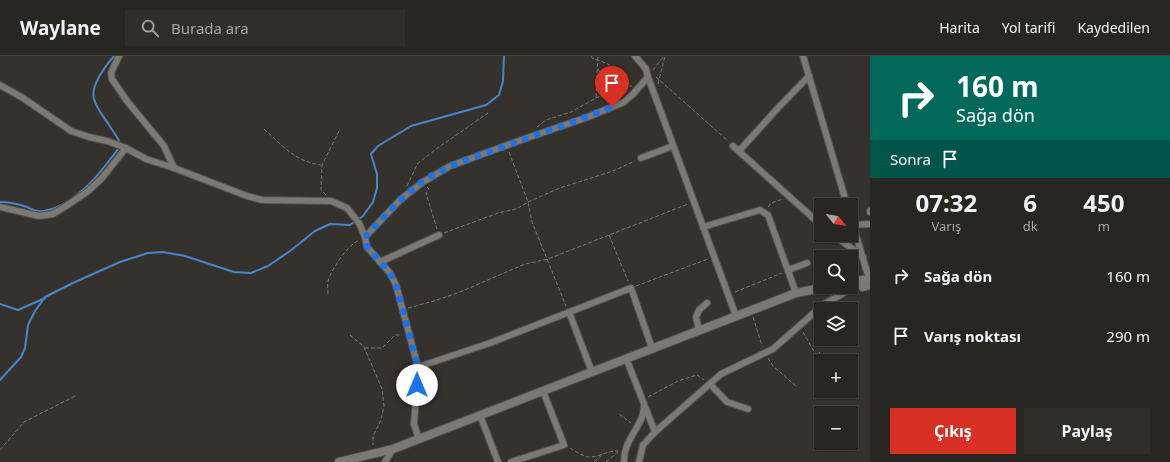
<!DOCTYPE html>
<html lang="tr">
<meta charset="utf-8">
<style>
body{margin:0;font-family:"Noto Sans",sans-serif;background:#302e2a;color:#f1f3f6;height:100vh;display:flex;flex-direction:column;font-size:15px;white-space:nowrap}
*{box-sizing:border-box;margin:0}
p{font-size:13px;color:#a5a5a5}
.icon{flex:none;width:22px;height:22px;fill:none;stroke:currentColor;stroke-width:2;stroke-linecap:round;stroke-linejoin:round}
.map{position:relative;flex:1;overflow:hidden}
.side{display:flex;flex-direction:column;background:#282622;width:300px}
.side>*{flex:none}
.guide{background:#00695c;color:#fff;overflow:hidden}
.needle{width:26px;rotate:120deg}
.buttons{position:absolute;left:814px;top:142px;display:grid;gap:8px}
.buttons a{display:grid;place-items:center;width:44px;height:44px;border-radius:0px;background:#282622;box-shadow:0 1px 3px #0004,0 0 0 1px #444340;font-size:20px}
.pin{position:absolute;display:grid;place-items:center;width:34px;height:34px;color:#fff;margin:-41px -17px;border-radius:50% 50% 50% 0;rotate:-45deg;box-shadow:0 0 4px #0007}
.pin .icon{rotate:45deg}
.me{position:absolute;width:44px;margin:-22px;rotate:0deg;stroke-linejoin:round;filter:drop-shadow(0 0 3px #0008)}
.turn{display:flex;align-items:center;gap:14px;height:84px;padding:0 20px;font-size:18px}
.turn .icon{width:52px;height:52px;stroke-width:2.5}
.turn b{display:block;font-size:28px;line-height:34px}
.then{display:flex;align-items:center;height:38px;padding:0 20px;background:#0003;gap:8px;font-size:15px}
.eta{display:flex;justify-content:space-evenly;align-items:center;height:68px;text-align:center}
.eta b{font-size:24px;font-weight:700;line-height:28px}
.action{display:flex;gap:8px;margin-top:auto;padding:8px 20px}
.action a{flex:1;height:46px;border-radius:0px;background:#d93025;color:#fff;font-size:16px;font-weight:700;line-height:46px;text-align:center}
.action a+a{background:#302e2a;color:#f1f3f6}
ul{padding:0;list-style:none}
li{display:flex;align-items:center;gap:12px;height:60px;padding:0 20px}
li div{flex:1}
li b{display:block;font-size:15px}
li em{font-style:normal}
header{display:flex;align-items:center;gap:24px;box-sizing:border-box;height:56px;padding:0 20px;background:#282622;border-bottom:1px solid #444340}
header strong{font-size:19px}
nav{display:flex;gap:22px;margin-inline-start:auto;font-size:14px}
.search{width:280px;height:36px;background:#302e2a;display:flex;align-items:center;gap:10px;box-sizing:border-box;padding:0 14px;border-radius:0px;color:#a5a5a5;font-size:15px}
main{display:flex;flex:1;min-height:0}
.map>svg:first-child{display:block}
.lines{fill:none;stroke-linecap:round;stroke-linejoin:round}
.stream{stroke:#4886cc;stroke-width:2}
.minor-casing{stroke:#52504b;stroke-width:8}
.tertiary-casing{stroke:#52504b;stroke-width:10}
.path{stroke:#7e7b77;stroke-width:1;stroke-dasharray:4 2;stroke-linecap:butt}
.minor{stroke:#7c7873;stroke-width:6}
.tertiary{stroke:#7c7873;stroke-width:8}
.route{stroke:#1a73e8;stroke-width:7;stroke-dasharray:0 12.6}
</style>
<header>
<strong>Waylane</strong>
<div class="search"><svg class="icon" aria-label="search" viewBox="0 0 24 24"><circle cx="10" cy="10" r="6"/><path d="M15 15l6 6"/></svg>Burada ara</div>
<nav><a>Harita</a><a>Yol tarifi</a><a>Kaydedilen</a></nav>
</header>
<main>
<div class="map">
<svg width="870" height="406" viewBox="0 0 870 406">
<rect width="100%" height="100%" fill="#35322d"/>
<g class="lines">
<g class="stream">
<path d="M 0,146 C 9,146 18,148 27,151 C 33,154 37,156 44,155 C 70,151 94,125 108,106 C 113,99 121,93 119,85 C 117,80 112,74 109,69 C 104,61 96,52 94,43 C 90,30 106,9 114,0"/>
<polyline points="0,248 18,254 45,242"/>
<polyline points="0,324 21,301 25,292 28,269 35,255 45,241 75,226 120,206 148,197 163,196 185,200 234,216 251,217 268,210 290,195 315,175 330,168 350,169 363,160 373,146 377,132 377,118 371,98 378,90 411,70 486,49 499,39 503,25 504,0"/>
</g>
<g class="minor-casing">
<g id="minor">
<polyline points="119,0 111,17 112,23 127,45 164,90 174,112"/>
<polyline points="635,0 646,13 648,21 736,260"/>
<polyline points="803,0 847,149"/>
<polyline points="0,29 23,42 71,75 89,81 107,85 126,92 146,103 174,112 247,140 262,144 331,145 347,152 359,167 365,181 367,191 390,217 396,229 418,311 414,368 419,383"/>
<polyline points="733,90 821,169"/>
<polyline points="739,95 777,53 809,20"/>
<polyline points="641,102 673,90"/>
<polyline points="0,151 39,160 53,158 69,148 87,136 102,122 126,92"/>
<polyline points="870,155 870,156"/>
<polyline points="853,169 870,168"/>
<polyline points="703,171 760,154 768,159 796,237"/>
<polyline points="834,179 863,201"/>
<polyline points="365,181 401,143 423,126 450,110 524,83 588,61 624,46 633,38 648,21"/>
<polyline points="380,206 439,179"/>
<polyline points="788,214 807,207"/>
<polyline points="859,229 862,232 870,230"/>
<polyline points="835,231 838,240"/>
<polyline points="569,256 592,316"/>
<polyline points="851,273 853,272"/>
<polyline points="699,274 696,261 699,254 707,247"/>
<polyline points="626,302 655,376 721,318 773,293 824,248 869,223 851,162"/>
<polyline points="418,311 490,287 631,232 652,292"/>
<polyline points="710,328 727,346 748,353"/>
<polyline points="480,359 498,406"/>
<polyline points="385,406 393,393"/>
<polyline points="511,406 564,389 543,335"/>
<path d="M 624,406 C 623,389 636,376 642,361 C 643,357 644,353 644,349"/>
<polyline points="639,406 643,389 655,376"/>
</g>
</g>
<g class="tertiary-casing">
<g id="tertiary">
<polyline points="851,226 870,223"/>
<polyline points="339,406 393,393 796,237 826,231"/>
</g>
</g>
<g class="path">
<path d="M 591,0 L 592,2 C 612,9 615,9 624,30"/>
<path d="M 598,13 C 604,22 609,28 619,32"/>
<polyline points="653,14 664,0"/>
<polyline points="656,21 728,85"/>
<polyline points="658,28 665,0"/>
<polyline points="596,41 598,0"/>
<polyline points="537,71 546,64 571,56 596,42 624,30 632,30"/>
<path d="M 264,73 C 283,90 294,105 321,109"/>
<polyline points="509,96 528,146 532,166 566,250"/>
<polyline points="407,130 418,107 439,91 488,57"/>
<polyline points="427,131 429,133 426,137 437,173"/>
<polyline points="326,139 321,134 322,109 340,73"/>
<polyline points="768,151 771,147 783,143"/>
<polyline points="444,177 498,157 516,153 528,146 560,132 613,115 635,105"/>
<polyline points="609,179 628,225"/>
<polyline points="636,230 708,203"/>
<polyline points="735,236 782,217"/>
<path d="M 328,238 C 328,234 327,229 328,225 C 332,212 347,190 359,184"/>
<polyline points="408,252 434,245 460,236 525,208 548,203 688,148"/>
<polyline points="753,261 762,290"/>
<polyline points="803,276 816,299 820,296"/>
<polyline points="350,279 364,291 382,333 384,350 381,364 373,380 373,389"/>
<polyline points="365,292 382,292 395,279 402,279"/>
<polyline points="768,302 773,310 797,331"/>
<polyline points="648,341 678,325 697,319 704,324"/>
<polyline points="619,358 631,367"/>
<path d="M 570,392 C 575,395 582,400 588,401 C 598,402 608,394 618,395"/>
<polyline points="0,394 24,366 77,339"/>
<polyline points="594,406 602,399"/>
<polyline points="606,406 618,396"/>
</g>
<use href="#minor" class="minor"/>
<use href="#tertiary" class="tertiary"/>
</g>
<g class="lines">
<path class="route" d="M 417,329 L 418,311 L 396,229 L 390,217 L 367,191 L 365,181 C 383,162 400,142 422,126 C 442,112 466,104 489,96 C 530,81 572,67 612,51"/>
</g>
</svg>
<div class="buttons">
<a><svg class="needle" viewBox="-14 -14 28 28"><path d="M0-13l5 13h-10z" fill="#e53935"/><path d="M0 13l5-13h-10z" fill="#a5a5a5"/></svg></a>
<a><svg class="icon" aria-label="search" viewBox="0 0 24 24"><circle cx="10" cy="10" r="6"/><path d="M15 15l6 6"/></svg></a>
<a><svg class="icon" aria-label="layers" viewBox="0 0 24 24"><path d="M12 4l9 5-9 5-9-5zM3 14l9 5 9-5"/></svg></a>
<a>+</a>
<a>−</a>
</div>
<div class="pin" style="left:612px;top:51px;background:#d93025"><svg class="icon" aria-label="arrive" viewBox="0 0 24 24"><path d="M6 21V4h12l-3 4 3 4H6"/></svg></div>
<svg class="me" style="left:417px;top:329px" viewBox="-20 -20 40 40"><circle r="19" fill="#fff"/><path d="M0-13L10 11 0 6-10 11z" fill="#1a73e8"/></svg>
</div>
<section class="side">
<div class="guide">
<div class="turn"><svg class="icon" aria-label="right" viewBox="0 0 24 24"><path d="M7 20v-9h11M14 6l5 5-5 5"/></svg><div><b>160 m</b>Sağa dön</div></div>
<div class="then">Sonra<svg class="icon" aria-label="arrive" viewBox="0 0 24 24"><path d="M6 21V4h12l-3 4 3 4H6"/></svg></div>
</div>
<div class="eta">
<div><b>07:32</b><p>Varış</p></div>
<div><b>6</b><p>dk</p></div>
<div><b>450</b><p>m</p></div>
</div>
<ul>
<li><svg class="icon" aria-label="right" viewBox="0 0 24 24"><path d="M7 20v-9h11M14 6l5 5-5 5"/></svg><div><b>Sağa dön</b></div><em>160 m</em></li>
<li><svg class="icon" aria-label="arrive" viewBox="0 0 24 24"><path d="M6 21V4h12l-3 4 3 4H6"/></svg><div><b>Varış noktası</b></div><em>290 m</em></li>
</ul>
<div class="action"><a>Çıkış</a><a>Paylaş</a></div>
</section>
</main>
